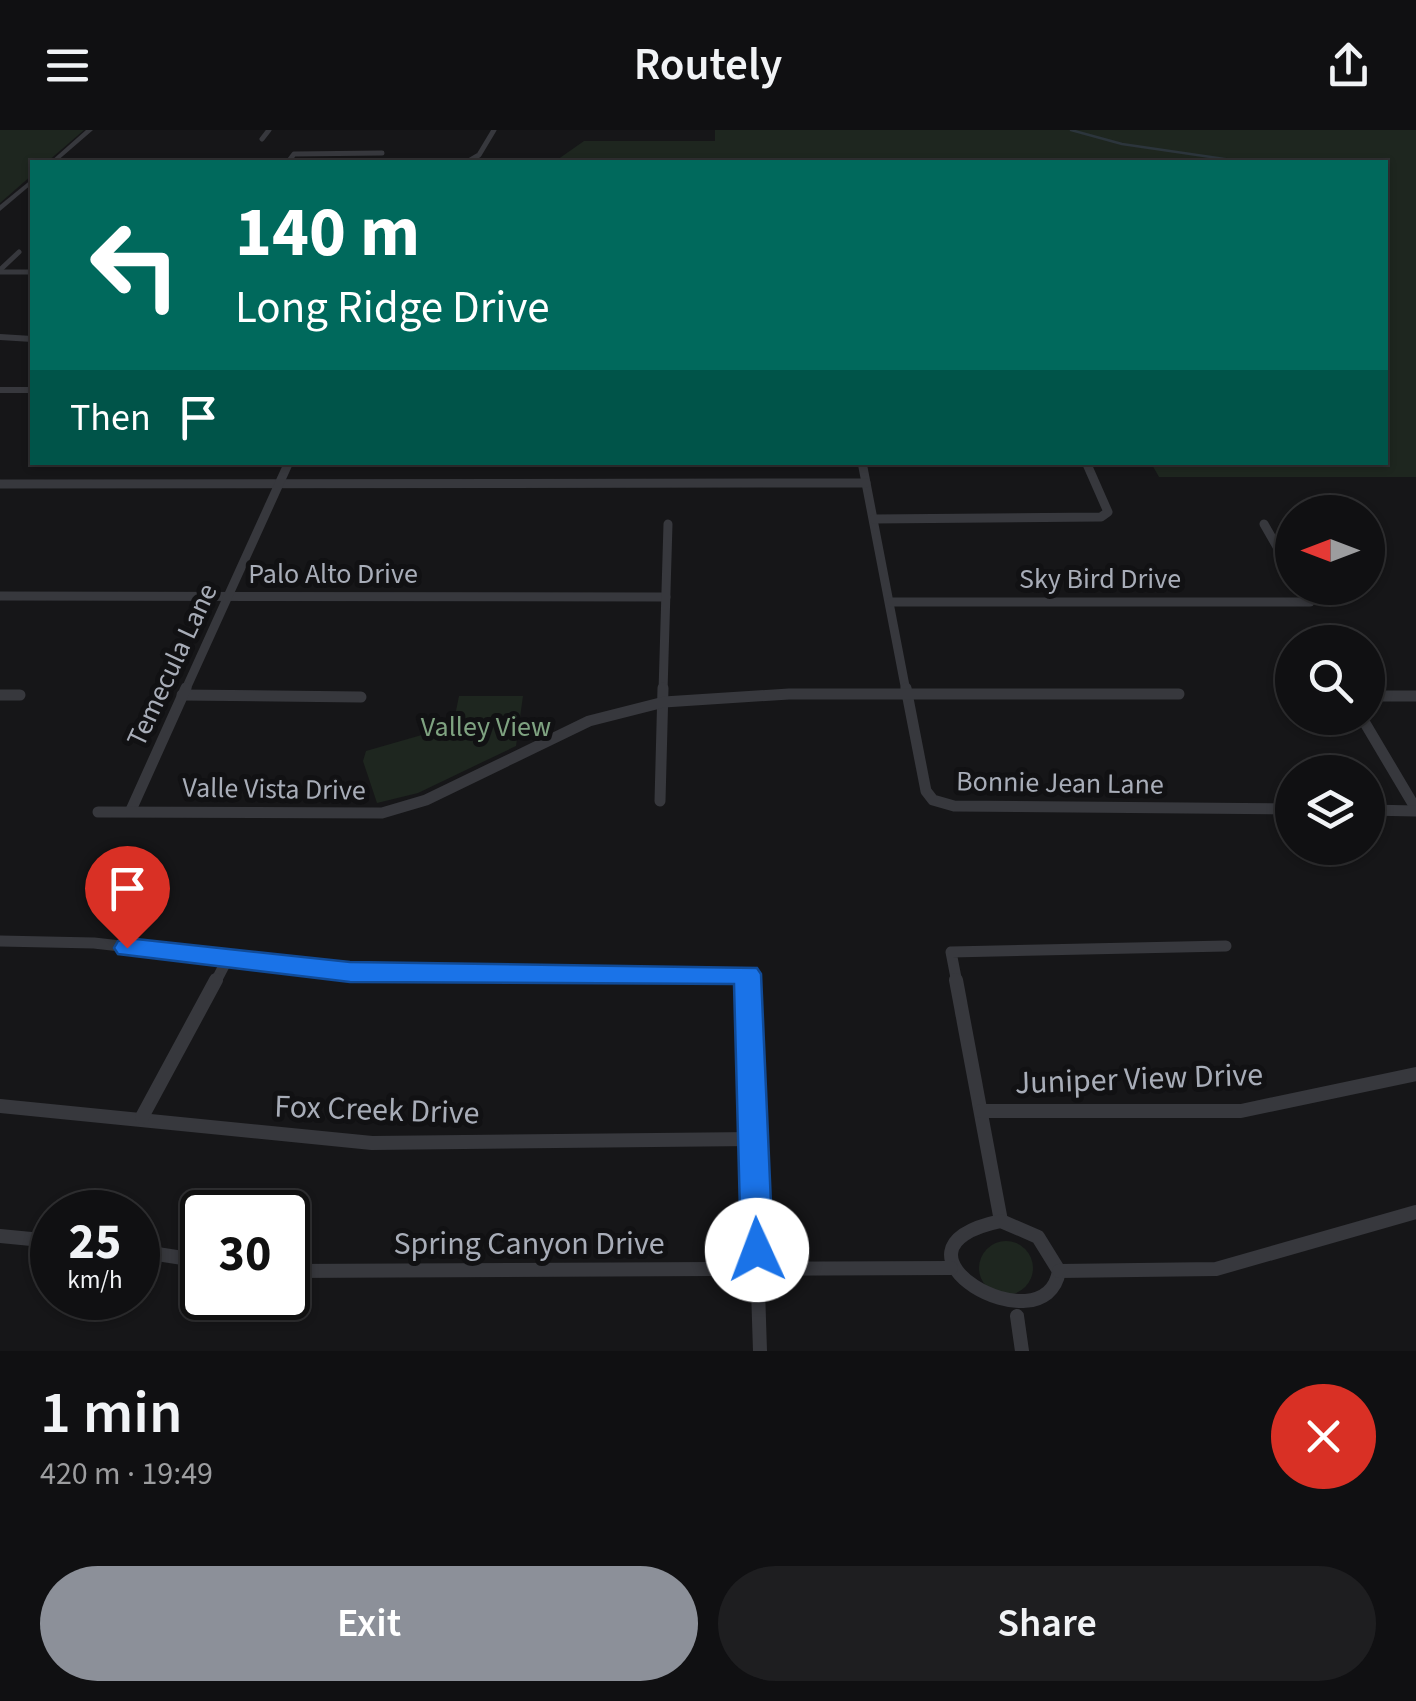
<!DOCTYPE html>
<meta charset="utf-8">
<style>
body{margin:0;font-family:"Source Sans 3",sans-serif;background:#1e1e20;color:#f1f3f6;height:100vh;display:flex;flex-direction:column;font-size:38px;white-space:nowrap}
*{box-sizing:border-box;margin:0}
p{font-size:32px;color:#9c9d9f}
.icon{flex:none;width:55px;height:55px;fill:none;stroke:currentColor;stroke-width:2;stroke-linecap:round;stroke-linejoin:round}
.map{position:relative;height:1221px;overflow:hidden}
.details{display:flex;flex-direction:column;background:#101012;flex:1}
.details>*{flex:none}
.banner{position:absolute;left:30px;top:30px;width:1358px;height:305px;border-radius:0px;box-shadow:0 2px 8px #0004,0 0 0 2px #303032;background:#00695c;color:#fff;overflow:hidden}
.needle{width:65px;rotate:270deg}
.fabs{position:absolute;left:1275px;top:365px;display:grid;gap:20px}
.fabs a{display:grid;place-items:center;width:110px;height:110px;border-radius:50%;background:#101012;box-shadow:0 2px 8px #0004,0 0 0 2px #303032;font-size:50px}
.speed{position:absolute;left:30px;top:1060px;display:flex;gap:20px;font-size:50px;font-weight:700;text-align:center}
.speed>*{display:grid;place-content:center;width:130px;height:130px;border-radius:50%;background:#101012;box-shadow:0 2px 8px #0004,0 0 0 2px #303032;line-height:1}
.speed small{font-size:25px;font-weight:400}
.speed .limit{border:5px solid #111;border-radius:15px;background:#fff;color:#111}
.pin{position:absolute;display:grid;place-items:center;width:85px;height:85px;color:#fff;margin:-102px -42px;border-radius:50% 50% 50% 0;rotate:-45deg;box-shadow:0 0 10px #0007}
.pin .icon{rotate:45deg}
.me{position:absolute;width:110px;margin:-55px;rotate:358deg;stroke-linejoin:round;filter:drop-shadow(0 0 8px #0008)}
.turn{display:flex;align-items:center;gap:35px;height:210px;padding:0 40px;font-size:45px}
.turn .icon{width:130px;height:130px;stroke-width:2.5}
.turn b{display:block;font-size:70px;line-height:85px}
.then{display:flex;align-items:center;height:95px;padding:0 40px;background:#0003;gap:20px;font-size:38px}
.round{display:grid;place-items:center;flex:none;width:105px;height:105px;border-radius:52px;background:#1e1e20}
.headline{display:flex;align-items:center;justify-content:space-between;height:170px;padding:0 40px}
h1{font-size:60px;font-weight:600;line-height:75px}
.button{display:flex;gap:20px;margin-top:auto;padding:20px 40px}
.button a{flex:1;height:115px;border-radius:60px;background:#8c9099;color:#fff;font-size:40px;font-weight:600;line-height:115px;text-align:center}
.button a+a{background:#1e1e20;color:#f1f3f6}
header{display:flex;justify-content:space-between;align-items:center;height:130px;padding:0 40px;background:#101012;font-size:45px;font-weight:600}
.map>svg:first-child{display:block}
.green{fill:#1e261f}
.lines{fill:none;stroke-linecap:round;stroke-linejoin:round}
.stream{stroke:#2c353c;stroke-width:2.5}
.minor-far4{stroke:#37383d;stroke-width:5}
.minor-far3{stroke:#37383d;stroke-width:6}
.minor-far2{stroke:#37383d;stroke-width:9}
.minor-far1{stroke:#37383d;stroke-width:11}
.minor{stroke:#37383d;stroke-width:14}
.tertiary{fill:#37383d;fill-rule:evenodd}
.route{fill:#1a73e8;stroke:#114b97;stroke-width:2.5}
.labels{text-anchor:middle;dominant-baseline:central;stroke-width:10;stroke-linejoin:round;paint-order:stroke}
.street-label{font-size:28px;fill:#a8adb8;stroke:#111113}
.park-label{font-size:28px;fill:#7fa381;stroke:#111113}
.near-street-label{font-size:32px;fill:#a8adb8;stroke:#111113}
</style>
<header><svg class="icon" aria-label="menu" viewBox="0 0 24 24"><path d="M4 6h16M4 12h16M4 18h16"/></svg>Routely<svg class="icon" aria-label="share" viewBox="0 0 24 24"><path d="M12 15V3M7 8l5-5 5 5M5 13v7h14v-7"/></svg></header>
<div class="map">
<svg width="1416" height="1221" viewBox="0 0 1416 1221">
<rect width="100%" height="100%" fill="#161618"/>
<g class="green">
<polygon points="0,0 84,0 47,32 32,32 32,45 0,73"/>
<polygon points="715,0 1416,0 1416,347 1159,347 1151,333 1385,332 1385,32 554,32 584,11 715,11"/>
<polygon points="459,566 523,566 516,616 418,663 377,673 363,631 366,621 453,596"/>
<circle cx="1006" cy="1138" r="27"/>
</g>
<g class="lines">
<polyline class="stream" points="1071,0 1122,14 1245,32"/>
<g class="minor-far4">
<polyline points="262,9 269,0"/>
<polyline points="288,32 294,24 382,23"/>
<polyline points="467,32 479,25 494,0"/>
<polyline points="0,140 19,122"/>
<polyline points="0,142 32,142"/>
</g>
<g class="minor-far3">
<polyline points="0,207 32,209"/>
<polyline points="0,260 32,260"/>
</g>
<g class="minor-far2">
<polyline points="862,332 906,561"/>
<polyline points="0,354 866,353"/>
<polyline points="874,389 1101,387 1108,382 1086,332"/>
<polyline points="1264,394 1292,443"/>
<polyline points="0,466 666,467"/>
<polyline points="891,472 1310,472"/>
<polyline points="185,561 289,332"/>
<polyline points="663,561 668,394"/>
</g>
<g class="minor-far1">
<polyline points="906,558 926,661 933,670 954,676 1292,679"/>
<polyline points="0,565 20,565"/>
<polyline points="182,565 361,567"/>
<polyline points="1368,566 1416,566"/>
<polyline points="1362,588 1416,679"/>
<polyline points="660,671 663,558"/>
<polyline points="131,680 186,558"/>
<polyline points="1368,680 1416,681"/>
<polyline points="98,682 382,683 426,670 589,591 664,572 789,564 1179,564"/>
<polyline points="0,811 94,813 350,842 748,844 748,853"/>
<polyline points="215,853 227,830"/>
<polyline points="957,853 951,822 1226,816"/>
</g>
<g class="minor">
<polyline points="748,850 760,1221"/>
<polyline points="956,850 1001,1091"/>
<polyline points="0,976 372,1013 753,1009"/>
<polyline points="981,981 1241,981 1416,944"/>
<polyline points="142,987 216,850"/>
<path d="M 1001,1091 L 1038,1107 L 1059,1141 C 1046,1221 866,1119 1001,1091 Z"/>
<polyline points="0,1106 52,1111"/>
<polyline points="138,1121 202,1131"/>
<polyline points="288,1141 951,1138"/>
<polyline points="1059,1141 1216,1139 1416,1082"/>
<polyline points="1017,1186 1022,1221"/>
</g>
<g class="tertiary">
<polygon points="86,0 93,0 56,32 50,32"/>
<polygon points="32,49 32,54 0,81 0,75"/>
</g>
</g>
<polygon class="route" points="127,808 350,832 757,838 761,844 773,1120 769,1131 757,1135 745,1131 741,1120 734,854 350,852 118,824 114,818 118,811"/>
<g class="labels">
<g class="street-label">
<text x="333" y="444">Palo Alto Drive</text>
<text x="1100" y="449">Sky Bird Drive</text>
<text transform="translate(172 535) rotate(-65)">Temecula Lane</text>
<text transform="translate(1060 653) rotate(1)">Bonnie Jean Lane</text>
<text transform="translate(274 659) rotate(1)">Valle Vista Drive</text>
</g>
<g class="park-label">
<text x="486" y="597">Valley View</text>
</g>
<g class="near-street-label">
<text transform="translate(1139 949) rotate(-2)">Juniper View Drive</text>
<text transform="translate(377 980) rotate(2)">Fox Creek Drive</text>
<text x="529" y="1114">Spring Canyon Drive</text>
</g>
</g>
</svg>
<div class="fabs">
<a><svg class="needle" viewBox="-14 -14 28 28"><path d="M0-13l5 13h-10z" fill="#e53935"/><path d="M0 13l5-13h-10z" fill="#9c9d9f"/></svg></a>
<a><svg class="icon" aria-label="search" viewBox="0 0 24 24"><circle cx="10" cy="10" r="6"/><path d="M15 15l6 6"/></svg></a>
<a><svg class="icon" aria-label="layers" viewBox="0 0 24 24"><path d="M12 4l9 5-9 5-9-5zM3 14l9 5 9-5"/></svg></a>
</div>
<div class="speed"><div>25<small>km/h</small></div><div class="limit">30</div></div>
<div class="pin" style="left:127px;top:818px;background:#d93025"><svg class="icon" aria-label="arrive" viewBox="0 0 24 24"><path d="M6 21V4h12l-3 4 3 4H6"/></svg></div>
<svg class="me" style="left:757px;top:1120px" viewBox="-20 -20 40 40"><circle r="19" fill="#fff"/><path d="M0-13L10 11 0 6-10 11z" fill="#1a73e8"/></svg>
<div class="banner">
<div class="turn"><svg class="icon" aria-label="left" viewBox="0 0 24 24"><path d="M17 20v-9H6M10 6l-5 5 5 5"/></svg><div><b>140 m</b>Long Ridge Drive</div></div>
<div class="then">Then<svg class="icon" aria-label="arrive" viewBox="0 0 24 24"><path d="M6 21V4h12l-3 4 3 4H6"/></svg></div>
</div>
</div>
<section class="details">
<div class="headline"><div><h1>1 min</h1><p>420 m · 19:49</p></div><a class="round" style="background:#d93025;color:#fff"><svg class="icon" aria-label="close" viewBox="0 0 24 24"><path d="M6 6l12 12M18 6L6 18"/></svg></a></div>
<div class="button"><a>Exit</a><a>Share</a></div>
</section>
